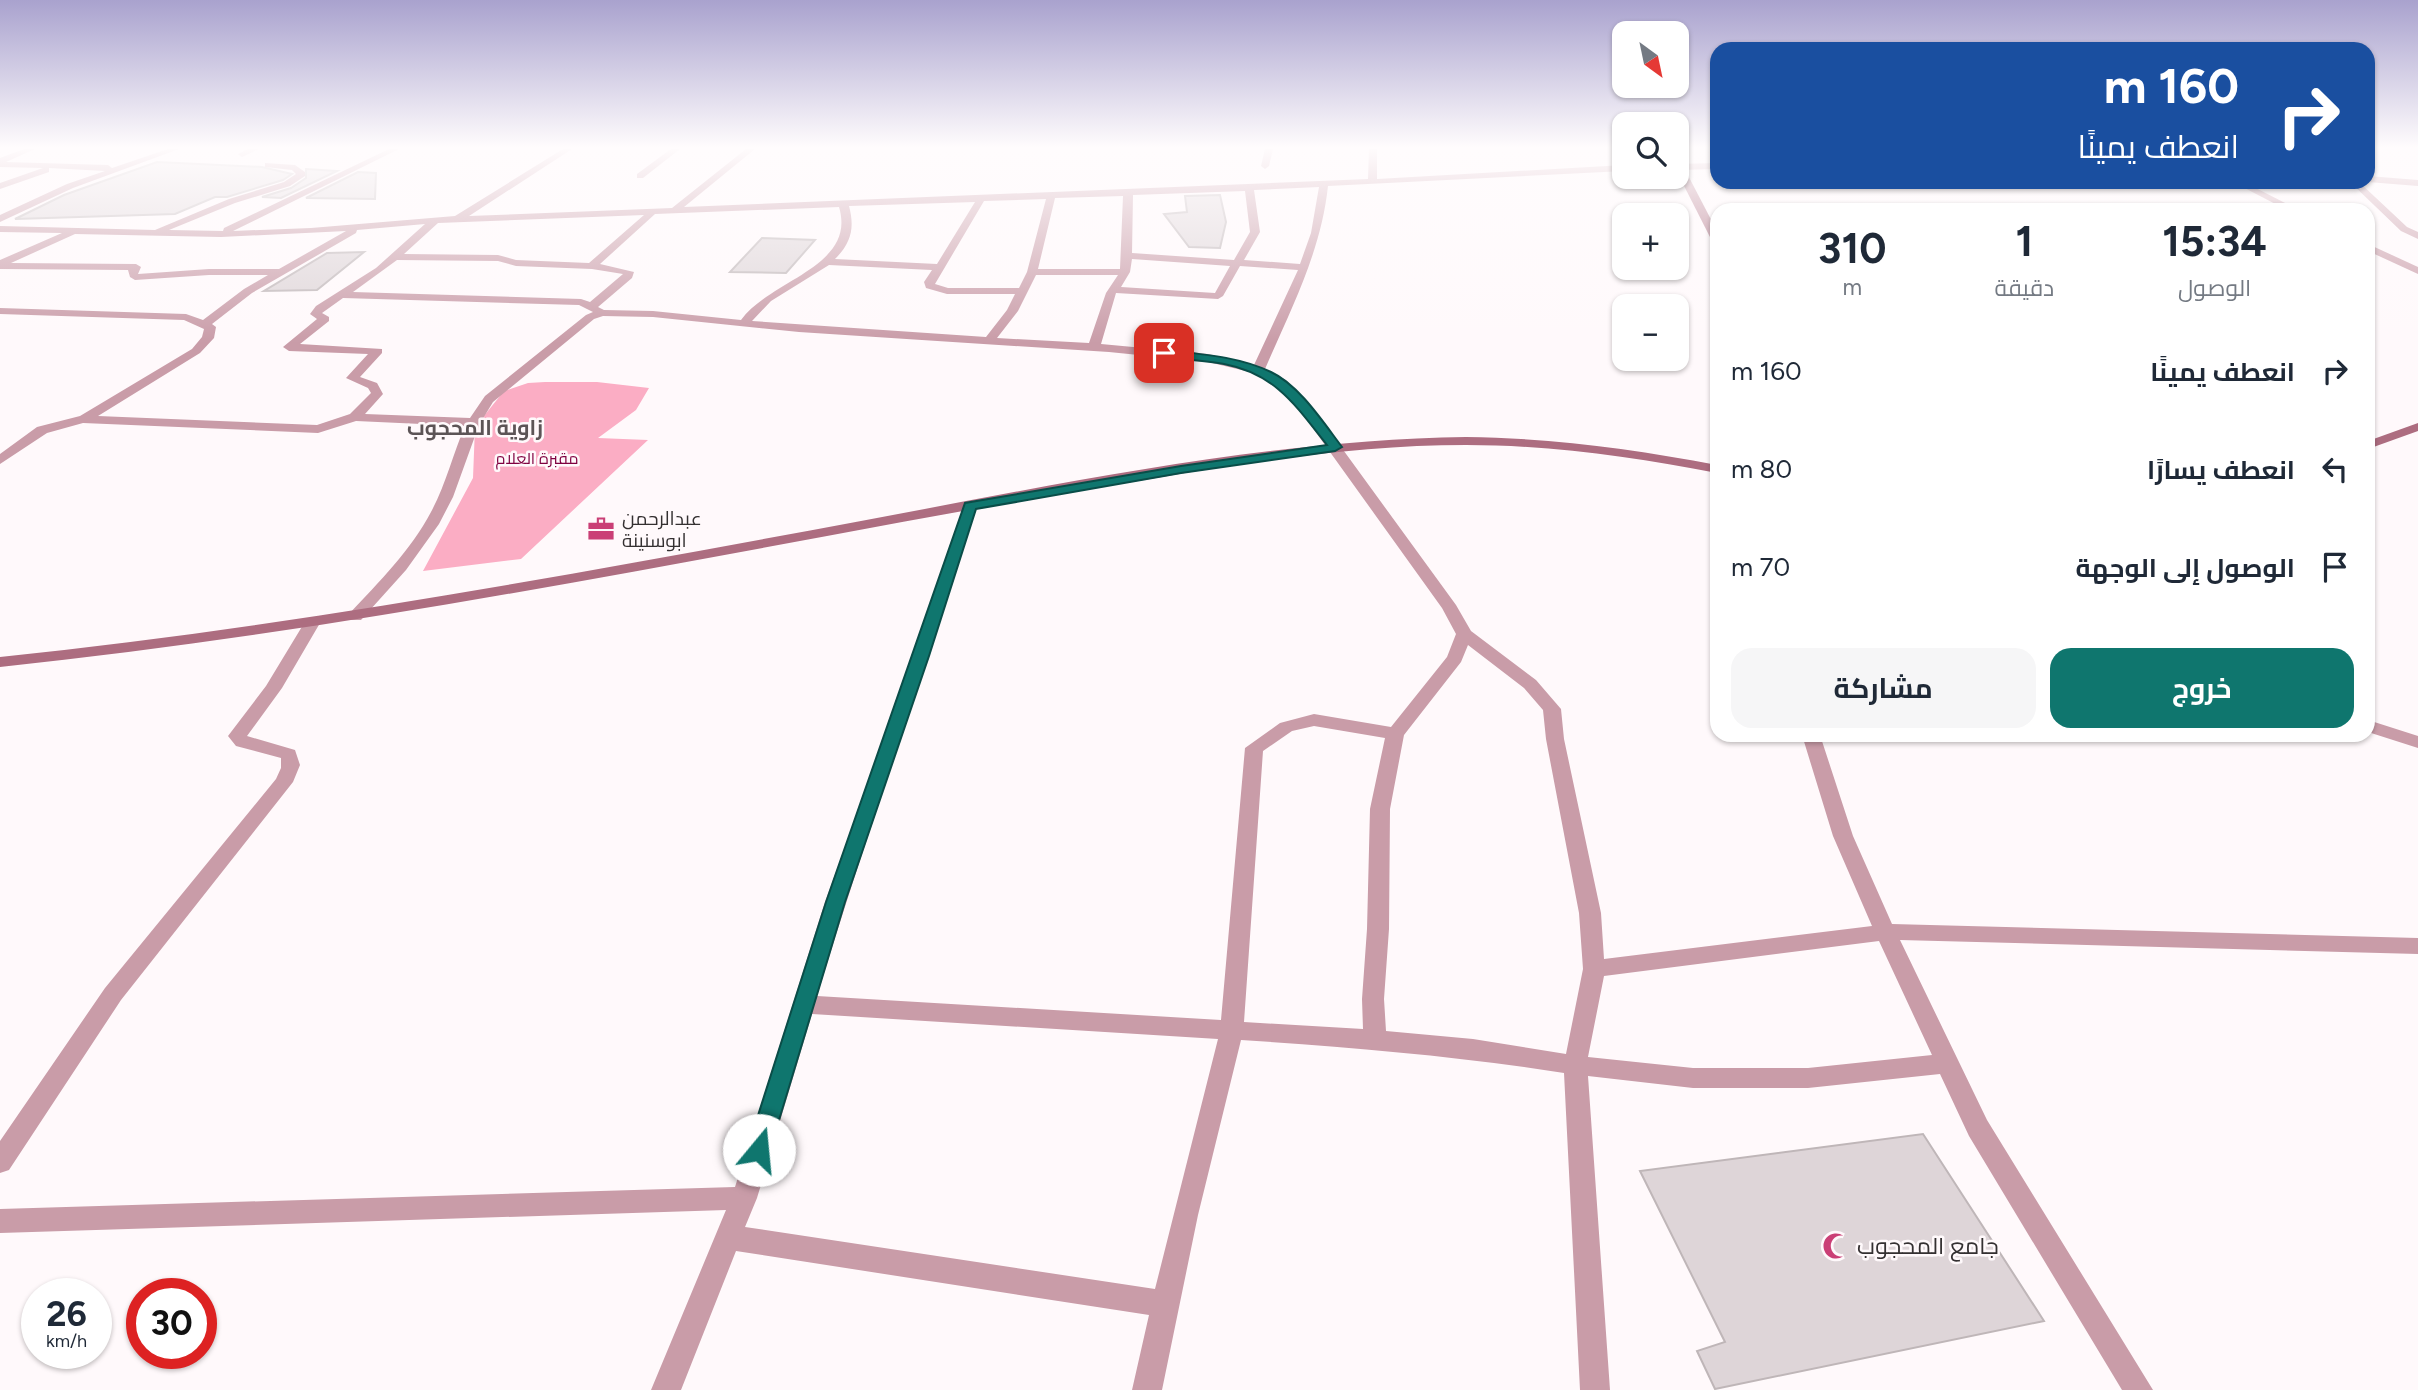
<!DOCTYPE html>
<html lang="ar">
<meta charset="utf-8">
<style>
body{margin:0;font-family:Figtree,Cairo,sans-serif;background:#f6f6f7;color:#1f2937;direction:rtl;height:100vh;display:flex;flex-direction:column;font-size:26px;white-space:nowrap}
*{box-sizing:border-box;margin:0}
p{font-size:23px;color:#747a83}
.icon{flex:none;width:38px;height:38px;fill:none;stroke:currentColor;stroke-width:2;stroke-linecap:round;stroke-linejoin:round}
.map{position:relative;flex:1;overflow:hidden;direction:ltr}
.drawer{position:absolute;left:1710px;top:203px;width:665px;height:539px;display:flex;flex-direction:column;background:#fff;border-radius:21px;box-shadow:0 2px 5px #0004;direction:rtl}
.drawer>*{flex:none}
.banner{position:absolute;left:1710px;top:42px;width:665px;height:147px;border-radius:21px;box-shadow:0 2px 5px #0004;direction:rtl;background:#1a4fa0;color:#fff;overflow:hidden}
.needle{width:46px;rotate:147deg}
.controls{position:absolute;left:1612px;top:21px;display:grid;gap:14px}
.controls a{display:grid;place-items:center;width:77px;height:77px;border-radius:14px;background:#fff;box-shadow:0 2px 5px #0004;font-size:35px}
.speed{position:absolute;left:21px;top:1278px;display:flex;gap:14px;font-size:35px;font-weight:700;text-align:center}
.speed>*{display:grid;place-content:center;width:91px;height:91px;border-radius:50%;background:#fff;box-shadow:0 2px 5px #0004;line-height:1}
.speed small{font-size:18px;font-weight:400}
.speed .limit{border:10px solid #d22;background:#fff;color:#111}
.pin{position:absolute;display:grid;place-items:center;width:60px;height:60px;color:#fff;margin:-30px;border-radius:14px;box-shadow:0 4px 10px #0006}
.me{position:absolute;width:77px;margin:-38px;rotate:17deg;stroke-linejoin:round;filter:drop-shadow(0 0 5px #0008)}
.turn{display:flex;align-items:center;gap:24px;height:147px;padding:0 21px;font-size:32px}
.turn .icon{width:91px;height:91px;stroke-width:2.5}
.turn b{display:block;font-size:49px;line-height:60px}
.eta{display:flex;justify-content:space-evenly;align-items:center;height:119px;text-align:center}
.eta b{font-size:42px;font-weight:700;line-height:49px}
.cta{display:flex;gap:14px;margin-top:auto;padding:14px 21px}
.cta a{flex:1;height:80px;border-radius:21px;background:#0f766e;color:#fff;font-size:28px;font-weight:700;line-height:80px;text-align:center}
.cta a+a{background:#f6f6f7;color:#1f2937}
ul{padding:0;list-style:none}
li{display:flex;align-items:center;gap:21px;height:98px;padding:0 21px}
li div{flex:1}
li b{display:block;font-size:26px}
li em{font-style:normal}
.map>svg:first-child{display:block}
.green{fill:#fbadc4}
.building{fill:#ded5d8;stroke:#bfb6b8;stroke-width:2}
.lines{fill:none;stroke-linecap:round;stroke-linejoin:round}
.street{fill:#c99ca8;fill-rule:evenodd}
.secondary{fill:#ad6d80;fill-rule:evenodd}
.route{fill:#0f766e;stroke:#0a4d48;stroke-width:2}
.labels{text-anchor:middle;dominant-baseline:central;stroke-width:5;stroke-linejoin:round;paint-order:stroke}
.far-park-label{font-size:16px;fill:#7f0140;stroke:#fff9fb}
.poi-label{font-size:19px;fill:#343031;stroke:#fff9fb;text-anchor:start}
.far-district-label{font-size:21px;font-weight:bold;fill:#5c5456;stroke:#fff9fb}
.near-poi-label{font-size:23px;fill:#343031;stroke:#fff9fb;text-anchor:start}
</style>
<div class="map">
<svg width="2418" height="1390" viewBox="0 0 2418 1390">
<rect width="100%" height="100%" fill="#fff9fb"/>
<polygon class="green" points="545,382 597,382 649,388 636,410 598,438 648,440 521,559 423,571 473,478 475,427 504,391 528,383"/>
<g class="building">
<polygon points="157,162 262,167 292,174 283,180 227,197 215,197 175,214 15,219 64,195"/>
<polygon points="306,169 337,171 281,198 262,197 291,188 306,178"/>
<polygon points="358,172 376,173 375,199 306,198"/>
<polygon points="1220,195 1226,222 1220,248 1189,247 1164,214 1187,212 1185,196"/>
<polygon points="762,238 815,240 786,273 730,272"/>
<polygon points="364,252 317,290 264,291 327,253"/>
<polygon points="1923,1134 2044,1321 1715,1389 1697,1351 1725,1342 1640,1171"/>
</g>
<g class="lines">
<g class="street">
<polygon points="24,149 35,149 6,162 108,165 112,168 168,149 179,149 73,188 0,222 0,215 67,184 105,171 49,168 49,172 0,189 0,183 43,168 0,167 0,158"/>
<polygon points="248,149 259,149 242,157 238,154"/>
<path d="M 389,149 L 399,149 L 233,231 L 311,228 L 455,216 L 563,149 L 572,149 L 469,216 L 672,208 L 746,149 L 755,149 L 684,207 L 1368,179 L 1369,149 L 1377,149 L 1377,179 L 1624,165 L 1624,171 L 1328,186 C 1321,252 1291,309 1265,369 L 1286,380 L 1317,414 L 1456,605 L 1471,631 L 1536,680 L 1561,709 L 1564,739 L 1601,913 L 1604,959 L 1872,926 L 1833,836 L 1802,735 L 1820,735 L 1853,836 L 1892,924 L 2418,938 L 2418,954 L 1900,940 L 1987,1120 L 2153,1390 L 2122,1390 L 1969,1136 L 1940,1074 L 1808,1088 L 1693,1088 L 1588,1076 L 1610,1390 L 1580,1390 L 1564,1073 C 1456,1056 1350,1047 1241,1040 L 1198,1215 L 1162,1390 L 1132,1390 L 1149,1315 L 736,1251 L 681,1390 L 651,1390 L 726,1210 L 0,1233 L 0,1209 L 735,1187 L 825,902 L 914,656 L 965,503 L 975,503 L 977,506 C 926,670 867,831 817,996 L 1221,1020 L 1245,748 L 1280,723 L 1314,714 L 1391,727 L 1447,657 L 1456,634 L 1442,608 L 1307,420 L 1278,386 L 1254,373 L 1208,362 L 1109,352 L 799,332 L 653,317 L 603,316 L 594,319 L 493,402 L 479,425 L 453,497 L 439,524 L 406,570 L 361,620 L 349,620 L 347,617 L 349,614 C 379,582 411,550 431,512 C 446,484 453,454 465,426 L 356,421 L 318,433 L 83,423 L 47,433 L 0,464 L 0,454 L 37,427 L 80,416 L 192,349 L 202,337 L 204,329 L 184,320 L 0,314 L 0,308 L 186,314 L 203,320 L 244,289 L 268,275 L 209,275 L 135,280 L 130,277 L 128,270 L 0,269 L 0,260 L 62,233 L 0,232 L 0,226 L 155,230 L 229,199 L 284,182 L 296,174 L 292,170 L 265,167 L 265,163 L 295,165 L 305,172 L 305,176 L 290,186 L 235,203 L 169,230 L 223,231 L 224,228 ZM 1319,187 L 1311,233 L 1300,264 L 1244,260 L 1260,232 L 1254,190 ZM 1245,191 L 1250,232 L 1234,260 L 1132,253 L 1133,195 ZM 1123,196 L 1120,269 L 1038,269 L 1055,198 ZM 1046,199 L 1027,272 L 1019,288 L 948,288 L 935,284 L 984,201 ZM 975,202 L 937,264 L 835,259 C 851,243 855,228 849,206 ZM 839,207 C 857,267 771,279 741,320 L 653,311 L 604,310 L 598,307 L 632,278 L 634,272 L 600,264 L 655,214 ZM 644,215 L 589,263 L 516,260 L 498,255 L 404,254 L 438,223 ZM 425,224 L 376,268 L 316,306 L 310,314 L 317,319 L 283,347 L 289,351 L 368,354 L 346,378 L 368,388 L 371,393 L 350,414 L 317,425 L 98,416 L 200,353 L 214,338 L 216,327 L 212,324 L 252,293 L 356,233 L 357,230 ZM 346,231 L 279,269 L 209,269 L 138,274 L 141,267 L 136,264 L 11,263 L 75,234 L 221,237 ZM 1132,259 L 1230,266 L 1215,293 L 1121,287 L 1130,272 ZM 397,260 L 498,261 L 516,266 L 592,269 L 623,274 L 590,302 L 581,299 L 353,292 ZM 829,265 L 932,270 L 924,282 L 926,288 L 947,294 L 1015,294 L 1007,310 L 986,337 L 752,321 L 771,301 ZM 1240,266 L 1298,270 L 1254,365 L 1208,354 L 1101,344 L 1116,293 L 1218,299 L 1223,296 ZM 1036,275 L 1118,275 L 1106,293 L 1089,343 L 997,338 L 1018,311 ZM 343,298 L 579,305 L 593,312 L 586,315 L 485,396 L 470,418 L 365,414 L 383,394 L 377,383 L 360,377 L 382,353 L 382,349 L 300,344 L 329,321 L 329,317 L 322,313 ZM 1468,645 L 1524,688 L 1543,710 L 1546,739 L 1579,913 L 1583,969 L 1566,1054 L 1473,1039 L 1386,1031 L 1384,999 L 1389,929 L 1390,809 L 1404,735 L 1461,662 ZM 1314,726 L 1385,738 L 1370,809 L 1367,929 L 1362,999 L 1363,1029 L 1244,1022 L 1263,751 L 1292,731 ZM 1879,941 L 1932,1055 L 1808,1068 L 1693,1068 L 1588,1057 L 1604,976 ZM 812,1014 L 1218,1039 L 1155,1289 L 745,1227 L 757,1198 Z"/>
<polygon points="671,149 680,149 643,178 637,178 637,174"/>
<polygon points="1265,149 1273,149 1269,166 1265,169 1261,166"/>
<polygon points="1717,163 1717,169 1676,170 1676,164"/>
<polygon points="2368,176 2418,180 2418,186 2368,182"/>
<polygon points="2233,182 2244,182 2299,210 2287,210"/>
<polygon points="2350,182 2359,182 2407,227 2418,232 2418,239 2401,231"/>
<polygon points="2368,244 2418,267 2418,274 2368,251"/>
<polygon points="312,618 320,623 282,688 247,736 295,750 300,765 293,782 121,1000 9,1170 0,1173 0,1141 105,988 276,779 281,768 281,758 236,746 228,736 266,686 306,620"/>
<polygon points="2368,720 2418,736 2418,748 2368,732"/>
</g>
<g class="secondary">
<polygon points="1676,158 1680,160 1717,231 1717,244 1712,241 1676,170"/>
<polygon points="2418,423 2418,431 2368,449 2368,441"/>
<path d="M 1466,437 C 1551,438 1634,449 1717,465 L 1717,473 C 1634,457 1550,445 1466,445 C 1364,445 1262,460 1162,477 C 1050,495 939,515 827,536 C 552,587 278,638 0,667 L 0,657 C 290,627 575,574 861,521 C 1060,484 1263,440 1466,437 Z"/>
</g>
</g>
<linearGradient id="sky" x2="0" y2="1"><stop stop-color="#a9a2ce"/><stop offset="0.43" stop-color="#fffcfd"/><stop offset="1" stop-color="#fffcfd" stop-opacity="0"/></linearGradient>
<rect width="2418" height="343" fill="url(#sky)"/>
<path class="route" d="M 1164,350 C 1199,354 1238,356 1271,372 C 1299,385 1323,422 1342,447 L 1335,451 L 1181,473 L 976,509 L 929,656 L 845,902 L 770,1150 L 767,1157 L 759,1160 L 751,1157 L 747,1150 L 826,902 L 965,503 L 1181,466 L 1327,445 C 1296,406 1276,374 1224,364 C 1203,360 1181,360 1160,356 L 1158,353 Z"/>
<defs>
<g id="office-bare" transform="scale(2.1)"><path d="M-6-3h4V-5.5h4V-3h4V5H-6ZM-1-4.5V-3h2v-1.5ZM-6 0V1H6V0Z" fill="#ca3f76" stroke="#fff9fb" stroke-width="2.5" paint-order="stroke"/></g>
<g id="mosque-bare" transform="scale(2.1)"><path d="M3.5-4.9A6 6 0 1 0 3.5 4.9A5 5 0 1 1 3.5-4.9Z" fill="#ca3f76" stroke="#fff9fb" stroke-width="2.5" paint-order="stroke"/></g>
</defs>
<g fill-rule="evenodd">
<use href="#office-bare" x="601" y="529"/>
<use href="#mosque-bare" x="1836" y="1246"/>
</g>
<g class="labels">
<g class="far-park-label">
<text x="537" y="458">مقبرة العلام</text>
</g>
<g class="poi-label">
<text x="622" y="518">عبدالرحمن<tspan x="622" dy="22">ابوسنينة</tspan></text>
</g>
<g class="far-district-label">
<text x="475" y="427">زاوية المحجوب</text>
</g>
<g class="near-poi-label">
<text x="1857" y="1246">جامع المحجوب</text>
</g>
</g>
</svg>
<div class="controls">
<a><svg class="needle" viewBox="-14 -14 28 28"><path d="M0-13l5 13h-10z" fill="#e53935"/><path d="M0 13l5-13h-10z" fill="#747a83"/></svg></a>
<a><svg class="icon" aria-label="search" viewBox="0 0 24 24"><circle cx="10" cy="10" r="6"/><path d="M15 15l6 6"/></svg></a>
<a>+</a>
<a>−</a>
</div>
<div class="speed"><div>26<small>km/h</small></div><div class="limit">30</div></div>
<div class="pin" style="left:1164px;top:353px;background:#d93025"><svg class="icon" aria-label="arrive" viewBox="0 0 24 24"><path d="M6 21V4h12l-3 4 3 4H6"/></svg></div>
<svg class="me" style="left:759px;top:1150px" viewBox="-20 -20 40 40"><circle r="19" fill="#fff"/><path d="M0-13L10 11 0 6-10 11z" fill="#0f766e"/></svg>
<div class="banner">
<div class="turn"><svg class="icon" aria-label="right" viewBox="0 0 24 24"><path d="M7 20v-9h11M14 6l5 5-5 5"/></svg><div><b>160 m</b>انعطف يمينًا</div></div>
</div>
<section class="drawer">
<div class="eta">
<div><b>15:34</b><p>الوصول</p></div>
<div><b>1</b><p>دقيقة</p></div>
<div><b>310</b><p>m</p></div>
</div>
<ul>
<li><svg class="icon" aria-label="right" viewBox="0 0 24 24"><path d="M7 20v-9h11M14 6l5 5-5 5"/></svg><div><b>انعطف يمينًا</b></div><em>160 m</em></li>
<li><svg class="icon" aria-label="left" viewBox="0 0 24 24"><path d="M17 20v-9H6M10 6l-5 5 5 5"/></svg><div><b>انعطف يسارًا</b></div><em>80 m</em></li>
<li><svg class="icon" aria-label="arrive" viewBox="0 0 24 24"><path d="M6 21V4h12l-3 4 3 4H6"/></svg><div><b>الوصول إلى الوجهة</b></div><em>70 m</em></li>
</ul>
<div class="cta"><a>خروج</a><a>مشاركة</a></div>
</section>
</div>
